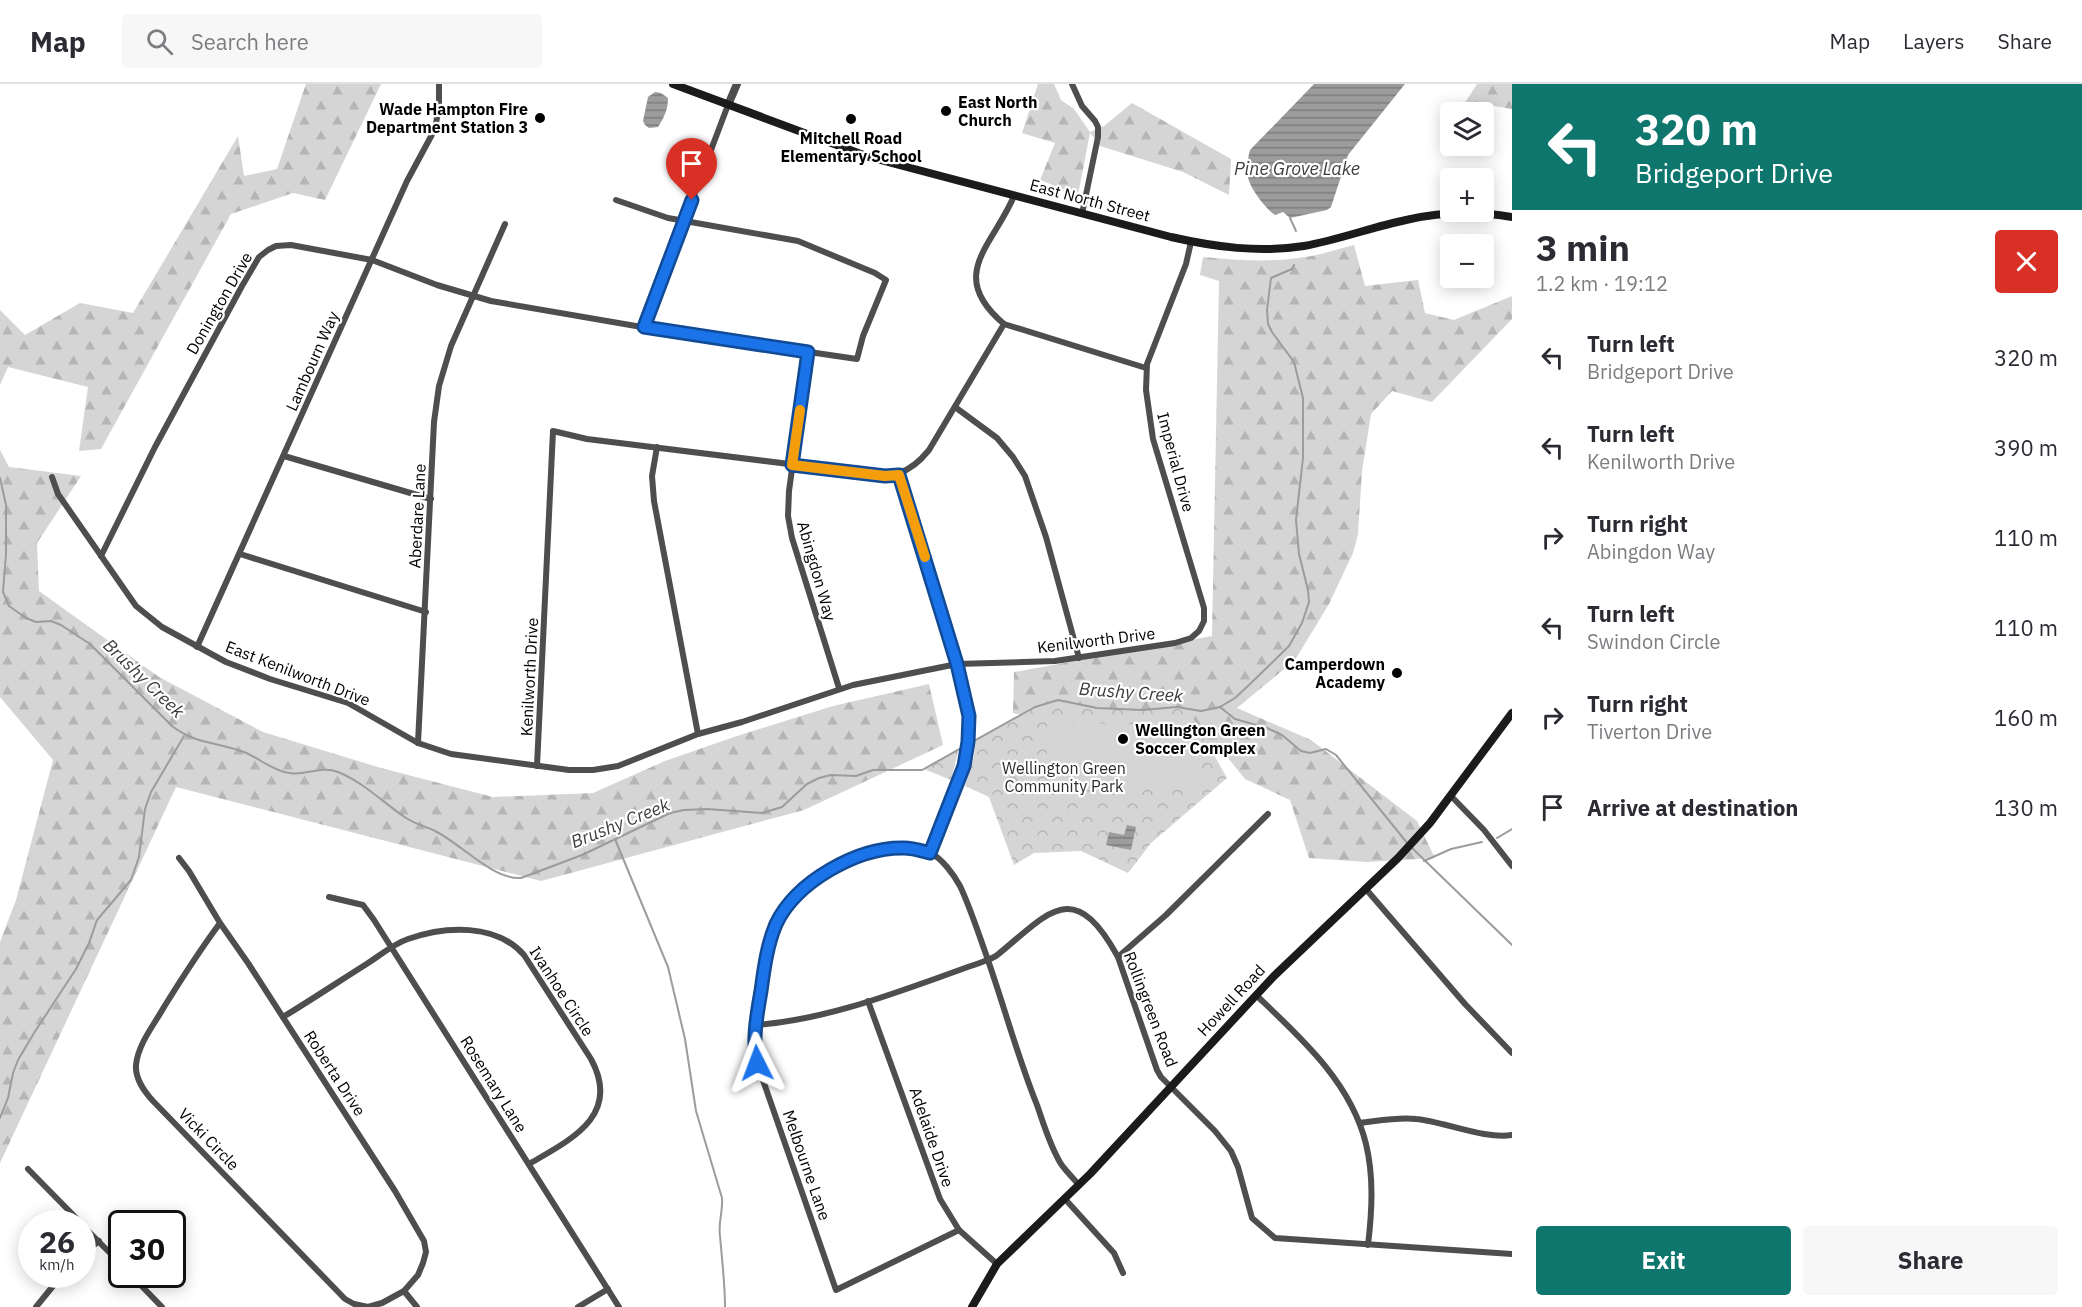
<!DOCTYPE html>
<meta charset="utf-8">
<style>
body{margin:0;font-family:"IBM Plex Sans",sans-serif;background:#f7f7f7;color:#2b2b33;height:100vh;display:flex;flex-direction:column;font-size:22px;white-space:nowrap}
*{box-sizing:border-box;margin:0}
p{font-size:20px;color:#7c7c81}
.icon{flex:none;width:33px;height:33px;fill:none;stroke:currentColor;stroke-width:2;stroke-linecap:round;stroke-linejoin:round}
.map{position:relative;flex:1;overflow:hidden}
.side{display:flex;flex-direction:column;background:#fff;width:570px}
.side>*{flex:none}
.banner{background:#0f766e;color:#fff;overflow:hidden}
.fabs{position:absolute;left:1440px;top:18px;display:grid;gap:12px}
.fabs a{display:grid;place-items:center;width:54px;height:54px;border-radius:6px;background:#fff;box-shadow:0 3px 15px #0003;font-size:30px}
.speed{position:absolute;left:18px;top:1126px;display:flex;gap:12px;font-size:30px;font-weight:700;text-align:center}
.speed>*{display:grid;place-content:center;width:78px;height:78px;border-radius:50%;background:#fff;box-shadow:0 3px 15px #0003;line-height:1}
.speed small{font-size:15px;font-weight:400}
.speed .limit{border:3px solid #111;border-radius:9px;background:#fff;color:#111}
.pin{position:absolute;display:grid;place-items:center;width:51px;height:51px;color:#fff;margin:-62px -26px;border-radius:50% 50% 50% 0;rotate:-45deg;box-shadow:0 0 6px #0007}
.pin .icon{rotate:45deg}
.me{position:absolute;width:66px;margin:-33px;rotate:357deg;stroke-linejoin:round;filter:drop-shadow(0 0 4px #0008)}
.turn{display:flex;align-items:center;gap:21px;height:126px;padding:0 24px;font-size:27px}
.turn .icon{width:78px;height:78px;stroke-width:2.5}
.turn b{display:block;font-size:42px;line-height:51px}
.round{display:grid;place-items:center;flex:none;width:63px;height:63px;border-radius:6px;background:#f7f7f7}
.overview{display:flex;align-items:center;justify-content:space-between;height:102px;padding:0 24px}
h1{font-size:36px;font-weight:700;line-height:45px}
.primary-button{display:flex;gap:12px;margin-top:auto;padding:12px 24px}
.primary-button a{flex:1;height:69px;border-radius:6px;background:#0f766e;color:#fff;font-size:24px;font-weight:700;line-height:69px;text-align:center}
.primary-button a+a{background:#f7f7f7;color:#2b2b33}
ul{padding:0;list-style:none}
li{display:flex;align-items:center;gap:18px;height:90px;padding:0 24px}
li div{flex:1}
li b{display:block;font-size:22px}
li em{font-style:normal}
header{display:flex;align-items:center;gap:36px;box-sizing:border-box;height:84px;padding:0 30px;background:#fff;border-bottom:2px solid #e1e1e2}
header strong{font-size:28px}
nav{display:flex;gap:33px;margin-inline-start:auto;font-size:21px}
.search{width:420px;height:54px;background:#f7f7f7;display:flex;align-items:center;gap:15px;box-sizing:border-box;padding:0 21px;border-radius:6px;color:#7c7c81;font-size:22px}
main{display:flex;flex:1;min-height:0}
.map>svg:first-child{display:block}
.forest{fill:url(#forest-firs)}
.park{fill:url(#park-crowns)}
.pitch{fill:#d5d5d5}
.water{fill:url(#water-rules)}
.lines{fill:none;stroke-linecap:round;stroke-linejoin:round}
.stream{stroke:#9c9c9c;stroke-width:2}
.minor{stroke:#4e4e4e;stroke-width:6}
.tertiary{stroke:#4e4e4e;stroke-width:8}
.secondary{stroke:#1b1b1b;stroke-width:8}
.route-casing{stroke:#114b97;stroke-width:15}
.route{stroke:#1a73e8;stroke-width:10}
.slow{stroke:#f59e0b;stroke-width:10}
.poi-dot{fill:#000;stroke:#fff;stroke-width:2}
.labels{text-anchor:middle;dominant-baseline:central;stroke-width:4.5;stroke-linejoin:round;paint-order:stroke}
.poi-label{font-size:16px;font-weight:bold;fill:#000;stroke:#fff;text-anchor:start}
.street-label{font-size:16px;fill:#000;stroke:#fff}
.park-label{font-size:16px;fill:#2c2c2c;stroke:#fff}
.water-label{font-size:18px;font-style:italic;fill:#3d3d3d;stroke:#fff}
</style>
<header>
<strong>Map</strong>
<div class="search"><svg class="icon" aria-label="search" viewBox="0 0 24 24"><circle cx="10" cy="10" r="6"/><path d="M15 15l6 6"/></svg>Search here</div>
<nav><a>Map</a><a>Layers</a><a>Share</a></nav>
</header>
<main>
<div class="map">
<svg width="1512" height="1223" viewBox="0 0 1512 1223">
<defs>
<pattern id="forest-firs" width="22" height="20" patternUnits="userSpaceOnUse" patternTransform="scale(1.5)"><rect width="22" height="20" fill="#d5d5d5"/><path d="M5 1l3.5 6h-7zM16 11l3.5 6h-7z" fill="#b5b5b5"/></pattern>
<pattern id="park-crowns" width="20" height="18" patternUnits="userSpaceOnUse" patternTransform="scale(1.5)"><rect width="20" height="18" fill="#d5d5d5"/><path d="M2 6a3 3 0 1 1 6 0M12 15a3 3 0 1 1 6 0" fill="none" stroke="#b5b5b5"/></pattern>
<pattern id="water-rules" width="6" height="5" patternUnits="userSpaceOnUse" patternTransform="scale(1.5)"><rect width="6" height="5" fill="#9c9c9c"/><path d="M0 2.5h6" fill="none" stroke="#7d7d7d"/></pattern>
</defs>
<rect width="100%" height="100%" fill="#fff"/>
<g class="forest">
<polygon points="306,0 381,0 325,116 293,109 231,130 101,365 79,367 88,303 8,283 0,301 0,226 25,251 80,219 133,229 238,52 244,92 277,85"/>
<polygon points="1038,0 1054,0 1061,16 1074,25 1090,48 1104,42 1132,19 1231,75 1229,111 1183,88 1100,62 1090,49 1078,111 1040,96 1055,59 1022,49"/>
<polygon points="1477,0 1512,0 1512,25 1494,22 1473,23 1471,28 1459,28"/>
<path d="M 1354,161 L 1365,202 L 1418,196 L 1425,229 L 1454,236 L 1512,212 L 1512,235 L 1432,318 L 1392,307 L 1371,330 L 1362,387 L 1358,450 L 1353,469 L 1329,520 L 1295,576 L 1237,624 L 1311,656 L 1417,737 L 1435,774 L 1367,778 L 1309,774 L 1290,716 L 1245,695 L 1224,669 L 1201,668 L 1047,638 L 1013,629 L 1014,588 L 1212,552 L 1219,197 L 1200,191 L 1203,173 C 1237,176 1271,179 1305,173 C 1321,171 1338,165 1354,161 Z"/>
<polygon points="0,366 9,383 81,392 37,459 39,507 159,593 263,648 381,684 493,713 593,709 665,677 734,653 833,622 929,600 943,661 804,726 541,797 176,703 0,1079 0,858 16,816 53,676 0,613"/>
</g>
<g class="park">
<polygon points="1058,616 1097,624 1142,626 1177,623 1188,625 1227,694 1151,759 1128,789 1081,767 1034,769 1014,781 989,713 965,702 974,672 976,655 1035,623"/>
<polygon points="959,664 951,696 924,685"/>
</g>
<polygon class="pitch" points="1047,638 1195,642 1201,668 1201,697 1047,698"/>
<g class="water">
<path d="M 1314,0 L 1405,0 L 1348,71 L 1331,123 L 1327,126 L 1290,134 L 1283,128 L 1275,131 C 1269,127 1266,123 1261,117 C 1247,99 1244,89 1250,66 Z"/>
<path d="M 655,8 L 661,9 L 668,14 C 668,25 664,34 658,43 L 649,44 L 645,41 L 643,37 L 648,13 Z"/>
<polygon points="1127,741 1136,743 1131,766 1106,761 1109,748 1124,751"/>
</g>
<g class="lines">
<g class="stream">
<polyline points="1290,134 1296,147"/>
<path d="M 0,394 L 6,421 L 6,470 L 3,508 L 9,522 L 26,534 L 36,538 L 51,537 L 61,541 L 90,560 L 172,642 C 195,660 217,658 244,668 C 259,674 273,687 289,689 C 306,692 321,681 338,688 C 363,698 384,719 406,734 C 415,740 425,742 435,747 C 460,759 493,796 521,794 L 582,771 L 670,729 L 684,726 L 707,725 L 762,729 L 782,723 L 807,700 L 819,694 L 831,691 L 856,692 L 873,686 L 922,686 L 1035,623 L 1058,616 L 1097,624 L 1142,626 L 1177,623 L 1201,627 L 1220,623 L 1235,614 L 1249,601 L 1289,562 L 1302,539 L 1309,518 L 1308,506 L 1299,470 L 1296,436 L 1303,374 L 1303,314 L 1294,278 L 1272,248 L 1268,240 L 1267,226 L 1271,194 L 1292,185 L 1294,181"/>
<polyline points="1220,623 1235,635 1267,644 1282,651 1301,667 1310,669 1326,665 1336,671 1408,760"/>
<polyline points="1497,754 1512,745"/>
<path d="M 615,755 L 668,883 L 685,955 L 696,1027 L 722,1114 C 723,1127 718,1139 720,1152 C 722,1176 725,1199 725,1223"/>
<polyline points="1412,764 1512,861"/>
<polyline points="1424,777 1451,765 1482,758"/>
<polyline points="0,1034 8,1014 13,989 18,976 34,949 76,885 89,859 97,836 131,796 139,773 145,725 151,708 184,652"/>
</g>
<g class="minor">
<polyline points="1072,0 1082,22 1095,37 1098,43 1098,53 1082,130"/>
<path d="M 1014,112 C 993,162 946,191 1004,240 L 1146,284"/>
<polyline points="644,243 728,21"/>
<polyline points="808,268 789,407 788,432 792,454 839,604"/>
<polyline points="955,323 997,354 1013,373 1025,392 1046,453 1079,574"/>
<polyline points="657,363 652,392 654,417 698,650"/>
<polyline points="284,372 431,415"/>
<polyline points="899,391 957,580 969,632 968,658 964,682 930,769"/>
<polyline points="52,393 58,410 136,522 162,543 226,578 270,595 348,619 418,659 451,670 569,686 593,686 618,682 698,650 742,638 853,601 957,580 1055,577 1175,559 1191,554 1199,547 1204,537 1204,524 1153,355 1146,306 1147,280 1186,180 1191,158"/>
<polyline points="240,470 426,528"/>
<polyline points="101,472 155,363 242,202 259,173 268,166 276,162 291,161 372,176 437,201 491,217 665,247 857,275 863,252 886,196 875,189 798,157 668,134 616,116"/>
<polyline points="197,563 407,97 435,45 439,22 439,0"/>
<polyline points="418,659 434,338 439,302 451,262 505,140"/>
<path d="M 537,682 L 553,347 L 587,355 L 862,389 C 893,393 908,392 929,366 L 1004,240"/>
<polyline points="1451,712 1484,746 1512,782"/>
<path d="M 179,774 L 189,787 L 220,839 L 248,879 L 395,1107 L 424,1157 L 426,1168 L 423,1179 L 418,1191 L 404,1207 L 382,1219 L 368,1223 L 354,1220 L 345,1215 L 153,1017 C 144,1007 135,995 136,981 C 138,960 154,941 164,923 C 182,894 200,866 220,839"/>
<polyline points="1365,804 1465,920 1512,969"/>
<polyline points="329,813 363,821 374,836 619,1223"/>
<polyline points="1118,873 1166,831 1268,730"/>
<path d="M 1256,911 C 1300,953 1351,998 1366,1060 C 1374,1093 1372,1127 1368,1161"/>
<polyline points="868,917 940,1115 959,1146 997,1180"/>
<path d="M 283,933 C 311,916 338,898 365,881 C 378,873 393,860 408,855 C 445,842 496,839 524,871 L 591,975 C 622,1032 570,1056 529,1080"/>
<path d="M 756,941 C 836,935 912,902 988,876 L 996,872 C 1048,830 1073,791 1118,873 L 1157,986 L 1161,993 L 1215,1047 L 1231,1067 L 1238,1083 L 1252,1134 L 1275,1154 L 1512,1170"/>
<path d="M 1360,1039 C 1378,1037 1397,1033 1416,1035 C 1442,1037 1486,1056 1512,1051"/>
<polyline points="28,1085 82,1140"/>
<polyline points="1065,1115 1114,1169 1123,1189"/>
<polyline points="82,1141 122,1181"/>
<path d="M 959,1146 L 836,1206 L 757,979 C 751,952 763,871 774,845 C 790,808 823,787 859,773 C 879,765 908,759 930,769 C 942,774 954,791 960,802 C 969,821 976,842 983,862 C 1002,914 1016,969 1037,1021 C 1044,1041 1050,1062 1061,1080 C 1066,1087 1073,1094 1079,1101"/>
<polyline points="82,1171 99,1157"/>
<polyline points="131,1191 162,1223"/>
<polyline points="404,1207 417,1223"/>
<polyline points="36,1223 62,1191"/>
<polyline points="578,1223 608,1205"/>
</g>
<polyline class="tertiary" points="728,21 737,0"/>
<g class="secondary">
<path d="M 673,0 L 869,73 L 1171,153 C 1215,163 1259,169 1304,162 C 1338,156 1372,143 1406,136 C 1441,128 1477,127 1512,133"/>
<polyline points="972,1223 997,1180 1090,1090 1274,892 1398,774 1430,739 1512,629"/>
</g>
</g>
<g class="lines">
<g class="route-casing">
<path id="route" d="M 692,116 L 644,243 L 808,268 L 792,381 L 885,392 L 899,391 L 957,580 L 969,632 L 968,658 L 964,682 L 930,769 C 922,767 913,764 904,764 C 857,763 796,798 776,840 C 767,861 764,885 761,907 C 757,930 752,956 757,979"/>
</g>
<use href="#route" class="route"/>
<polyline class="slow" points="800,326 792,381 885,392 899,391 925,473"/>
</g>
<g class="poi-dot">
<circle cx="946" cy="27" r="6"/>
<circle cx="540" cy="34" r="6"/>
<circle cx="851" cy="35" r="6"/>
<circle cx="1397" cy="589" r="6"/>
<circle cx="1123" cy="655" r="6"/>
</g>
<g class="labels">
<g class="poi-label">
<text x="958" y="18">East North<tspan x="958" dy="18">Church</tspan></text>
<text x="528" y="25" text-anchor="end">Wade Hampton Fire<tspan x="528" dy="18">Department Station 3</tspan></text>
<text x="851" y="54" text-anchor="middle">Mitchell Road<tspan x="851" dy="18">Elementary School</tspan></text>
<text x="1385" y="580" text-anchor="end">Camperdown<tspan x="1385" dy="18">Academy</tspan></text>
<text x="1135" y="646">Wellington Green<tspan x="1135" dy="18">Soccer Complex</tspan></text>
</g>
<g class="street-label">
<text transform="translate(1090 116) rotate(15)">East North Street</text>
<text transform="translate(219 219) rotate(-60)">Donington Drive</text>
<text transform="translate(312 277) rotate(-66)">Lambourn Way</text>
<text transform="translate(1176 378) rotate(75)">Imperial Drive</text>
<text transform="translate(417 432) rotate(-87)">Aberdare Lane</text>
<text transform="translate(817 487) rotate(74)">Abingdon Way</text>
<text transform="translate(1096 556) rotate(-7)">Kenilworth Drive</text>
<text transform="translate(298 589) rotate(21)">East Kenilworth Drive</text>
<text transform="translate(529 593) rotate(-87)">Kenilworth Drive</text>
<text transform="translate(562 907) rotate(57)">Ivanhoe Circle</text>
<text transform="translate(1231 916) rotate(-47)">Howell Road</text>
<text transform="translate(1151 925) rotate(69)">Rollingreen Road</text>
<text transform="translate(335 989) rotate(57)">Roberta Drive</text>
<text transform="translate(494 1000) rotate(58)">Rosemary Lane</text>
<text transform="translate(932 1053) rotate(71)">Adelaide Drive</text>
<text transform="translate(209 1055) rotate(46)">Vicki Circle</text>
<text transform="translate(807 1081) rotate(71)">Melbourne Lane</text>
</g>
<g class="park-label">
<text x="1064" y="684">Wellington Green<tspan x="1064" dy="18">Community Park</tspan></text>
</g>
<g class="water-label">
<text x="1297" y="84">Pine Grove Lake</text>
<text transform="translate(144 594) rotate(44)">Brushy Creek</text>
<text transform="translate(1131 608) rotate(4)">Brushy Creek</text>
<text transform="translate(620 739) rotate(-22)">Brushy Creek</text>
</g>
</g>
</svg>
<div class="fabs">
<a><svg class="icon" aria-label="layers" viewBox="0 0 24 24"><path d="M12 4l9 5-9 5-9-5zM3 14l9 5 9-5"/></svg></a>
<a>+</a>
<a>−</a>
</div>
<div class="speed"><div>26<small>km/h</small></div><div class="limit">30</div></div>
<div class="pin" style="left:692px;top:116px;background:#d93025"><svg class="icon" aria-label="arrive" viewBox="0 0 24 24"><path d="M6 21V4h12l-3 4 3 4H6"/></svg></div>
<svg class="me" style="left:757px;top:979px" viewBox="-20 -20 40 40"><path d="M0-17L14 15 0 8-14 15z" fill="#1a73e8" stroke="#fff" stroke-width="4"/></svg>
</div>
<section class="side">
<div class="banner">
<div class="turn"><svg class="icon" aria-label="left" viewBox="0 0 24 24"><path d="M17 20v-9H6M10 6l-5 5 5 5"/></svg><div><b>320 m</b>Bridgeport Drive</div></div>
</div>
<div class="overview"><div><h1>3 min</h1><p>1.2 km · 19:12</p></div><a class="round" style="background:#d93025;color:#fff"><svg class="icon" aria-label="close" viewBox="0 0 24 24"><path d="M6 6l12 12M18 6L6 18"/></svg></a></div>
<ul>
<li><svg class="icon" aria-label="left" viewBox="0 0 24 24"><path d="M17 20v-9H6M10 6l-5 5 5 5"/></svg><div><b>Turn left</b><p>Bridgeport Drive</p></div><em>320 m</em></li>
<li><svg class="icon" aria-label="left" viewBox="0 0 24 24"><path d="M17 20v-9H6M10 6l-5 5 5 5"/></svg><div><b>Turn left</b><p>Kenilworth Drive</p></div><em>390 m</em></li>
<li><svg class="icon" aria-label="right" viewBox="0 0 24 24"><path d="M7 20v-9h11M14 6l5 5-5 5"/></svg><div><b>Turn right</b><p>Abingdon Way</p></div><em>110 m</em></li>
<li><svg class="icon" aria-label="left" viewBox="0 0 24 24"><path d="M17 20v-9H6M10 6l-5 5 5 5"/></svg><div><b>Turn left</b><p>Swindon Circle</p></div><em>110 m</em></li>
<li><svg class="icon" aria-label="right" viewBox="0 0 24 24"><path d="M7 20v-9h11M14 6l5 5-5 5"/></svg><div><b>Turn right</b><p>Tiverton Drive</p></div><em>160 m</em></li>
<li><svg class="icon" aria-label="arrive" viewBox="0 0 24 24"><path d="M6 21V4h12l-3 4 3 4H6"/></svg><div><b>Arrive at destination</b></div><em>130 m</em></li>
</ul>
<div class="primary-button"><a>Exit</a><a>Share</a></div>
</section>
</main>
